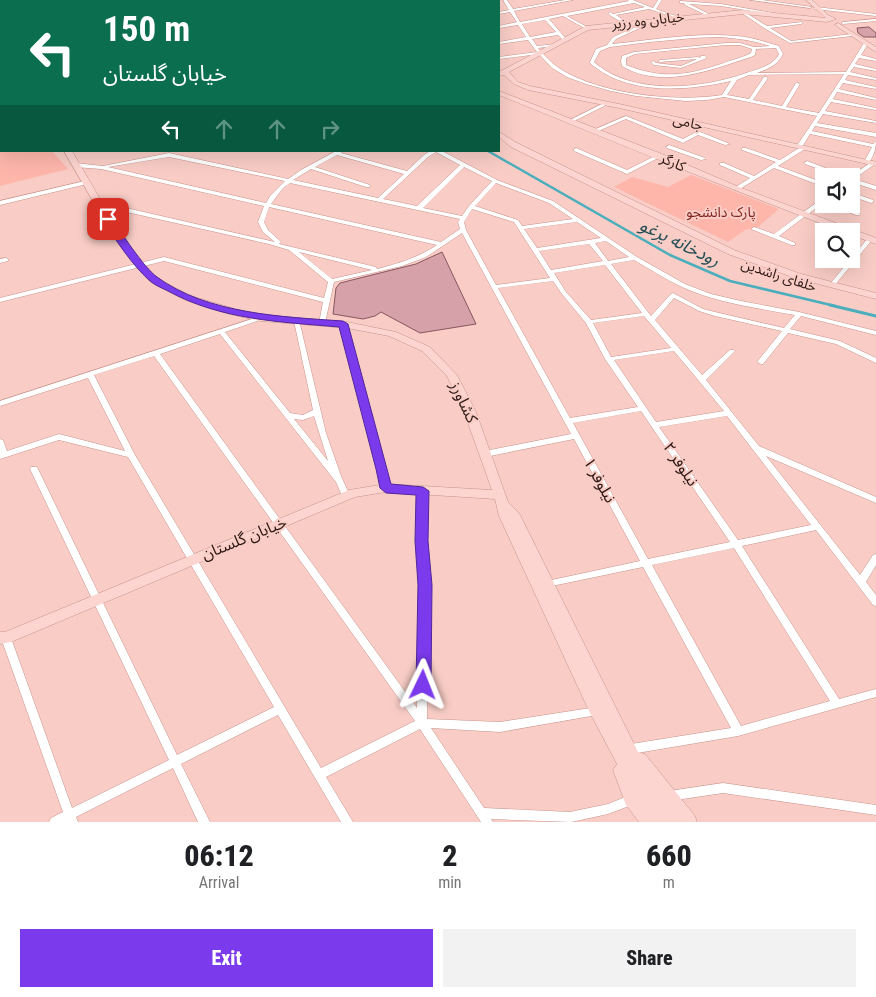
<!DOCTYPE html>
<meta charset="utf-8">
<style>
body{margin:0;font-family:"Roboto Condensed","Noto Sans Arabic",sans-serif;background:#f2f2f2;color:#202124;height:100vh;display:flex;flex-direction:column;font-size:19px;white-space:nowrap}
*{box-sizing:border-box;margin:0}
p{font-size:16px;color:#757577}
.icon{flex:none;width:28px;height:28px;fill:none;stroke:currentColor;stroke-width:2;stroke-linecap:round;stroke-linejoin:round}
.map{position:relative;height:822px;overflow:hidden}
.details{display:flex;flex-direction:column;background:#fff;flex:1}
.details>*{flex:none}
.top-card{position:absolute;left:0px;top:0px;width:500px;height:152px;box-shadow:0 5px 20px #0002;background:#0b6e4f;color:#fff;overflow:hidden}
.fabs{position:absolute;left:815px;top:168px;display:grid;gap:10px}
.fabs a{display:grid;place-items:center;width:45px;height:45px;border-radius:0px;background:#fff;box-shadow:0 5px 20px #0002;font-size:25px}
.pin{position:absolute;display:grid;place-items:center;width:42px;height:42px;color:#fff;margin:-21px;border-radius:10px;box-shadow:0 2px 8px #0006}
.me{position:absolute;width:55px;margin:-28px;rotate:2deg;stroke-linejoin:round;filter:drop-shadow(0 0 4px #0008)}
.turn{display:flex;align-items:center;gap:18px;height:105px;padding:0 20px;font-size:22px}
.turn .icon{width:65px;height:65px;stroke-width:2.5}
.turn b{display:block;font-size:35px;line-height:42px}
.lanes{display:flex;align-items:center;height:48px;padding:0 20px;background:#0003;justify-content:center;gap:25px;direction:ltr}
.lanes .off{opacity:.35}
.eta{display:flex;justify-content:space-evenly;align-items:center;height:85px;text-align:center}
.eta b{font-size:30px;font-weight:800;line-height:35px}
.action{display:flex;gap:10px;margin-top:auto;padding:10px 20px}
.action a{flex:1;height:58px;border-radius:0px;background:#7c3aed;color:#fff;font-size:20px;font-weight:800;line-height:58px;text-align:center}
.action a+a{background:#f2f2f2;color:#202124}
.map>svg:first-child{display:block}
.green{fill:#feb6ab}
.lines{fill:none;stroke-linecap:round;stroke-linejoin:round}
.stream-far1{stroke:#4baebc;stroke-width:2.5}
.stream{stroke:#4baebc;stroke-width:3}
.building{fill:#d6a1a9;stroke:#87575f}
.street-casing{stroke:#c7938c;stroke-width:1}
.secondary-casing{stroke:#c7938c;stroke-width:1}
.street{fill:#fff;fill-rule:evenodd}
.secondary{fill:#fcd4d0;fill-rule:evenodd}
.route{fill:#7c3aed;stroke:#51269a}
.labels{text-anchor:middle;dominant-baseline:central;stroke-width:4;stroke-linejoin:round;paint-order:stroke}
.far-street-label{font-size:14px;fill:#2b1714;stroke:#f9cdc6}
.far-park-label{font-size:14px;fill:#7f261f;stroke:#f9cdc6}
.street-label{font-size:16px;fill:#2b1714;stroke:#f9cdc6}
.water-label{font-size:18px;font-style:italic;fill:#234f55;stroke:#f9cdc6}
</style>
<div class="map">
<svg width="876" height="822" viewBox="0 0 876 822">
<rect width="100%" height="100%" fill="#f9cdc6"/>
<g class="green">
<polygon points="0,151 52,151 68,169 0,186"/>
<polygon points="691,175 779,209 758,227 745,230 728,242 614,187 632,177 668,187"/>
</g>
<g class="lines">
<polyline class="stream-far1" points="488,151 670,255 730,281 835,306"/>
<polyline class="stream" points="830,305 876,316"/>
</g>
<g class="building">
<polygon points="869,27 876,33 876,37 864,37 858,33 857,28"/>
<polygon points="442,252 476,324 420,333 381,312 375,316 363,319 333,314 336,288 340,283 416,264"/>
</g>
<g class="lines">
<g class="street-casing">
<g id="street">
<polygon points="307,0 310,0 311,1 306,1"/>
<polygon points="474,0 485,0 482,1 473,1"/>
<path d="M 503,0 L 507,0 L 513,9 L 565,0 L 573,0 L 514,11 L 520,22 L 629,1 L 627,0 L 633,0 L 653,8 L 658,0 L 662,0 L 656,9 L 676,16 L 676,18 L 649,9 L 616,15 L 626,22 L 627,23 L 625,24 L 611,16 L 608,13 L 610,12 L 613,14 L 645,7 L 634,3 L 567,16 L 587,27 L 588,28 L 586,29 L 563,16 L 549,19 L 567,40 L 566,41 L 564,41 L 558,35 L 532,39 L 537,46 L 556,44 L 556,45 L 554,46 L 538,48 C 547,59 558,69 571,75 C 612,95 677,102 722,95 L 731,81 C 687,91 627,96 590,63 L 590,62 L 596,49 L 607,45 L 613,37 L 652,20 L 654,21 L 653,22 L 616,39 L 612,44 C 653,40 695,32 737,36 C 751,37 765,42 779,46 L 783,54 C 778,65 768,69 757,73 L 846,72 L 864,43 L 868,43 L 868,44 L 861,55 L 876,59 L 876,61 L 859,58 L 855,64 L 876,69 L 876,71 L 854,67 L 850,72 L 876,78 L 876,80 L 848,75 L 845,80 L 876,87 L 876,89 L 843,83 L 839,89 L 876,98 L 876,100 L 837,92 L 833,99 L 876,108 L 876,110 L 831,102 L 825,111 L 876,121 L 876,123 L 823,114 L 817,123 L 876,133 L 876,137 L 815,126 L 812,131 L 873,144 L 876,141 C 876,149 873,159 867,164 L 864,162 L 872,147 L 810,134 L 802,147 L 805,147 L 805,149 L 778,166 L 824,183 L 824,187 L 774,168 L 738,190 L 734,190 L 734,188 L 750,178 L 720,165 L 720,163 L 724,163 L 754,176 L 776,162 L 742,150 L 742,148 L 746,148 L 780,160 L 799,148 L 796,147 L 817,116 L 724,97 L 707,100 L 686,101 L 636,96 L 611,91 L 586,84 L 567,77 L 552,68 L 539,54 L 499,59 L 499,57 L 537,52 L 528,40 L 499,44 L 499,42 L 526,37 L 518,25 L 499,28 L 499,26 L 517,22 L 510,12 L 499,14 L 499,12 L 509,10 ZM 545,20 L 556,32 L 530,37 L 522,24 ZM 716,37 C 735,38 752,40 770,46 L 754,47 L 740,43 L 726,43 L 634,52 L 622,56 L 621,61 L 622,66 C 662,90 710,70 751,57 L 755,55 L 756,49 L 776,48 L 779,54 C 773,66 758,69 746,73 C 702,89 632,96 594,62 L 600,51 L 610,47 L 650,42 L 694,38 ZM 726,45 L 740,45 L 752,49 L 751,53 C 742,58 731,60 721,64 C 685,76 662,79 626,65 L 626,58 L 635,54 ZM 844,74 L 819,113 L 786,107 L 800,84 L 798,83 L 796,83 L 782,106 L 753,100 L 768,78 L 766,77 L 764,77 L 749,99 L 727,95 L 737,80 L 749,75 Z"/>
<polygon points="750,0 762,0 812,7 810,8"/>
<polygon points="681,1 721,4 773,13 771,14 721,6 689,4 707,13 708,14 706,15 685,5 684,3 680,3 680,1"/>
<polygon points="816,7 876,14 876,16 815,9 814,8"/>
<polygon points="743,11 767,26 802,22 803,23 801,24 770,28 791,41 852,34 854,35 852,36 790,43 764,28 742,13 741,12"/>
<polygon points="876,19 876,21 843,24 841,23 843,22"/>
<polygon points="701,56 705,56 707,58 681,68 654,65 651,62 653,61 656,63 681,66 697,59 660,62 658,61 660,60 698,57 700,58"/>
<polygon points="606,102 610,103 572,122 568,121"/>
<polygon points="626,116 683,139 698,131 730,144 725,145 698,135 683,143 626,119 596,132 591,131"/>
<polygon points="669,145 705,158 706,159 701,160 667,148 666,147"/>
<polygon points="576,148 627,170 657,155 662,156 627,174 574,151 574,149"/>
<path d="M 336,151 L 342,151 L 341,153 L 407,171 L 424,155 L 430,151 L 442,151 L 497,180 L 553,201 L 637,257 L 685,284 L 711,294 L 741,301 L 799,312 L 876,331 L 876,335 L 801,316 L 790,329 L 840,341 L 876,358 L 876,363 L 836,344 L 788,333 L 763,364 L 761,364 L 757,362 L 782,331 L 715,316 L 699,311 L 674,298 L 655,320 L 702,375 L 730,350 L 734,350 L 735,351 L 706,380 L 759,446 L 876,497 L 876,503 L 766,456 L 860,575 L 873,555 L 876,554 L 876,565 L 866,582 L 876,595 L 876,606 L 873,605 L 816,530 L 742,546 L 839,699 L 876,689 L 876,697 L 738,736 L 631,754 L 627,752 L 626,749 L 627,746 L 631,744 L 731,728 L 643,567 L 547,587 L 544,586 L 542,584 L 544,582 L 547,581 L 640,561 L 574,439 L 485,457 L 481,454 L 485,451 L 571,434 L 462,233 L 426,257 L 402,266 L 334,282 L 325,323 L 322,325 L 319,323 L 323,302 L 164,261 L 0,302 L 0,298 L 164,257 L 324,298 L 328,282 L 289,250 L 269,244 L 100,206 L 97,204 L 100,202 L 275,242 L 263,232 L 258,222 L 264,206 L 101,169 L 75,167 L 72,165 L 75,163 L 103,166 L 169,153 L 288,179 L 301,170 ZM 436,152 L 460,165 L 417,206 L 383,199 L 428,157 ZM 337,155 L 404,174 L 378,198 L 293,180 L 311,169 L 366,187 L 370,187 L 370,185 L 315,167 ZM 169,157 L 285,181 L 270,196 L 266,203 L 108,167 ZM 464,167 L 492,181 L 469,206 L 462,216 L 423,208 ZM 290,183 L 460,219 L 458,222 L 460,229 L 441,242 L 271,204 L 283,188 ZM 496,183 L 549,203 L 573,219 L 522,226 L 518,220 L 475,206 ZM 269,207 L 437,245 C 417,258 400,263 377,269 L 376,267 L 279,244 L 281,242 L 280,241 L 268,230 L 264,222 ZM 472,209 L 514,222 L 550,278 L 496,285 L 466,230 L 464,222 ZM 577,222 L 601,238 L 537,248 L 524,229 ZM 606,241 L 629,257 L 608,261 L 595,243 ZM 589,244 L 603,261 L 551,270 L 539,251 ZM 299,252 L 372,270 L 332,279 ZM 634,260 C 650,269 665,279 682,287 C 717,303 757,308 795,315 L 784,328 L 719,313 L 703,309 L 673,293 L 671,294 L 651,316 L 611,264 ZM 605,265 L 642,313 L 591,320 L 566,292 L 554,273 ZM 553,281 L 562,294 L 586,323 L 605,359 L 638,407 L 570,418 L 498,288 ZM 644,316 L 671,348 L 611,357 L 593,323 ZM 674,351 L 724,411 L 656,422 L 614,360 ZM 641,411 L 730,542 L 648,559 L 573,423 ZM 727,416 L 811,525 L 738,540 L 659,427 ZM 734,548 L 830,701 L 741,726 L 652,565 Z"/>
<polygon points="807,161 844,175 845,176 838,176 805,164 804,163"/>
<polygon points="873,161 876,163 875,164 854,179 876,186 876,190 851,182 851,176"/>
<polygon points="85,181 87,182 87,184 0,205 0,201"/>
<polygon points="851,192 873,200 874,201 871,203 851,196"/>
<polygon points="824,197 824,202 779,236 795,243 795,245 791,245 751,229 754,227 774,234"/>
<polygon points="828,204 836,204 861,214 860,215 856,215"/>
<polygon points="870,237 873,239 872,240 834,286 830,286 830,284 868,238"/>
<polygon points="6,258 8,259 8,261 0,263 0,259"/>
<path d="M 261,316 L 264,318 L 263,319 L 225,332 L 290,413 L 303,415 L 313,410 L 294,321 L 295,320 L 299,320 L 326,433 L 341,476 L 350,496 L 349,498 L 343,498 L 336,482 L 220,334 L 160,354 L 417,708 L 420,585 L 417,541 L 419,491 L 420,489 L 426,489 L 427,491 L 425,541 L 430,585 L 427,719 L 500,722 L 597,707 L 601,708 L 602,711 L 601,714 L 597,715 L 500,732 L 431,728 L 484,808 L 570,812 L 608,804 L 633,794 L 637,795 L 638,799 L 637,803 L 608,814 L 571,822 L 491,819 L 493,822 L 481,822 L 420,729 L 326,777 L 353,822 L 341,822 L 278,715 L 181,764 L 210,822 L 198,822 L 173,768 L 76,817 L 78,822 L 49,822 L 51,818 L 63,812 L 1,638 L 3,635 L 6,634 L 9,635 L 11,638 L 72,808 L 169,760 L 30,469 L 31,467 L 37,467 L 38,469 L 177,755 L 274,707 L 128,457 L 59,440 L 0,459 L 0,439 L 3,440 L 7,451 L 59,434 L 125,451 L 88,378 L 0,406 L 0,401 ZM 154,356 L 415,721 L 321,768 L 135,455 L 94,375 ZM 314,416 L 328,461 L 294,419 L 303,420 Z"/>
<polygon points="343,322 346,324 386,469 390,488 389,490 383,490 382,488 378,469 340,324"/>
<polygon points="723,783 876,805 876,815 723,793 669,801 665,800 664,796 665,792 669,791"/>
</g>
</g>
<g class="secondary-casing">
<g id="secondary">
<polygon points="368,0 375,0 376,1 369,1"/>
<polygon points="806,0 812,0 828,15 836,19 827,22 743,14 588,30 509,72 518,82 530,86 619,104 876,162 876,166 619,108 528,90 514,84 504,75 499,76 499,72 586,26 743,10 826,18"/>
<rect x="0" y="13" width="1" height="4"/>
<polygon points="838,23 876,47 876,52 836,26 835,25"/>
<rect x="0" y="67" width="1" height="6"/>
<rect x="0" y="79" width="1" height="4"/>
<path d="M 499,91 L 662,154 L 739,187 L 876,238 L 876,244 L 851,235 L 851,231 L 841,231 C 726,188 613,141 499,95 Z"/>
<polygon points="499,132 517,143 734,250 801,274 876,293 876,299 795,278 728,254 511,147 499,137"/>
<polygon points="64,151 72,151 120,233 155,277 191,296 235,309 261,315 347,322 396,332 430,347 457,375 476,412 508,502 519,513 638,752 645,754 695,816 697,822 639,822 626,805 613,770 617,764 589,711 499,516 495,499 386,492 355,497 11,642 0,644 0,632 5,632 349,490 386,484 492,490 464,412 447,376 422,351 389,336 347,328 261,321 229,314 185,300 149,281 112,234"/>
</g>
</g>
<use href="#street" class="street"/>
<use href="#secondary" class="secondary"/>
</g>
<path class="route" d="M 108,216 L 111,217 C 121,232 143,267 157,277 C 207,314 284,317 343,321 L 348,324 L 391,484 L 423,487 L 429,491 L 428,541 L 432,585 L 431,685 L 429,690 L 423,692 L 418,690 L 416,685 L 418,585 L 415,541 L 416,495 L 386,493 L 380,488 L 376,469 L 339,327 C 281,322 221,320 168,291 C 162,288 154,285 149,280 C 133,266 113,237 103,219 Z"/>
<g class="labels">
<g class="far-street-label">
<text transform="translate(648 20) rotate(-6)">خیابان وه رزیر</text>
<text transform="translate(688 122) rotate(13)">جامی</text>
<text transform="translate(673 162) rotate(23)">کارگر</text>
<text transform="translate(779 275) rotate(18)">خلفای راشدین</text>
</g>
<g class="far-park-label">
<text x="721" y="212">پارک دانشجو</text>
</g>
<g class="street-label">
<text transform="translate(464 402) rotate(65)">کشاورز</text>
<text transform="translate(681 464) rotate(56)">نیلوفر ۲</text>
<text transform="translate(600 480) rotate(61)">نیلوفر ۱</text>
<text transform="translate(244 538) rotate(-22)">خیابان گلستان</text>
</g>
<g class="water-label">
<text transform="translate(680 242) rotate(26)">رودخانه یرغو</text>
</g>
</g>
</svg>
<div class="fabs">
<a><svg class="icon" aria-label="sound" viewBox="0 0 24 24"><path d="M4 9h4l5-4v14l-5-4H4zM17 9q2 3 0 6"/></svg></a>
<a><svg class="icon" aria-label="search" viewBox="0 0 24 24"><circle cx="10" cy="10" r="6"/><path d="M15 15l6 6"/></svg></a>
</div>
<div class="pin" style="left:108px;top:219px;background:#d93025"><svg class="icon" aria-label="arrive" viewBox="0 0 24 24"><path d="M6 21V4h12l-3 4 3 4H6"/></svg></div>
<svg class="me" style="left:423px;top:685px" viewBox="-20 -20 40 40"><path d="M0-17L14 15 0 8-14 15z" fill="#7c3aed" stroke="#fff" stroke-width="4"/></svg>
<div class="top-card">
<div class="turn"><svg class="icon" aria-label="left" viewBox="0 0 24 24"><path d="M17 20v-9H6M10 6l-5 5 5 5"/></svg><div><b>150 m</b>خیابان گلستان</div></div>
<div class="lanes"><svg class="icon" aria-label="left" viewBox="0 0 24 24"><path d="M17 20v-9H6M10 6l-5 5 5 5"/></svg><svg class="icon off" aria-label="ahead" viewBox="0 0 24 24"><path d="M12 20V5M6 11l6-6 6 6"/></svg><svg class="icon off" aria-label="ahead" viewBox="0 0 24 24"><path d="M12 20V5M6 11l6-6 6 6"/></svg><svg class="icon off" aria-label="right" viewBox="0 0 24 24"><path d="M7 20v-9h11M14 6l5 5-5 5"/></svg></div>
</div>
</div>
<section class="details">
<div class="eta">
<div><b>06:12</b><p>Arrival</p></div>
<div><b>2</b><p>min</p></div>
<div><b>660</b><p>m</p></div>
</div>
<div class="action"><a>Exit</a><a>Share</a></div>
</section>
